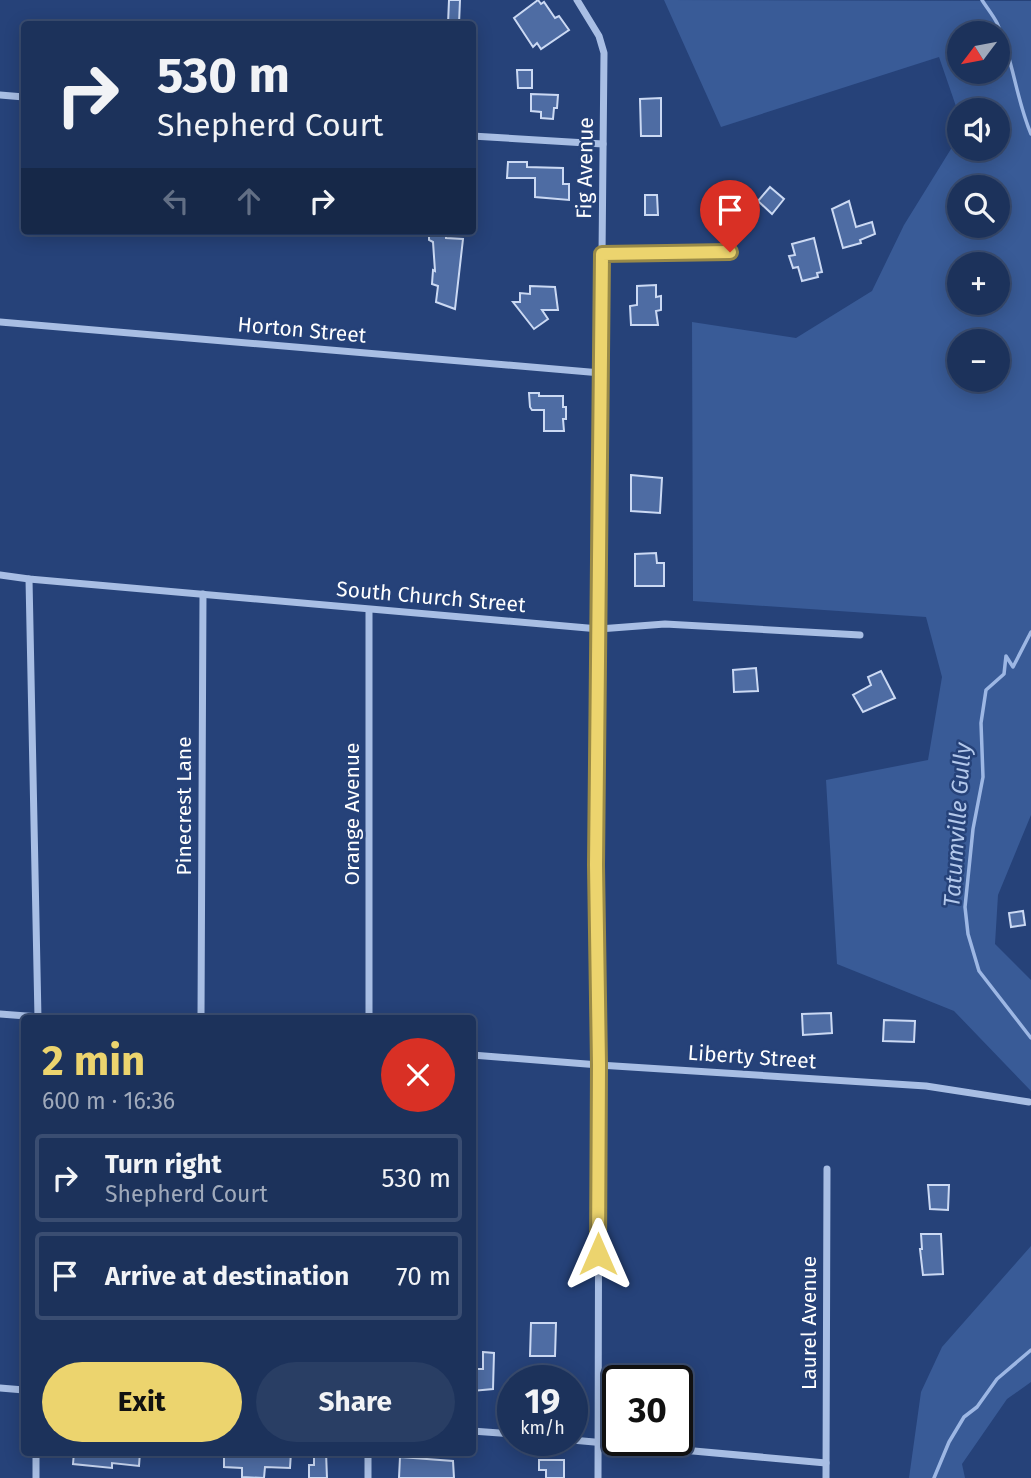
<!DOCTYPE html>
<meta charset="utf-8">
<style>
body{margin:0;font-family:"Fira Sans",sans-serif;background:#293e64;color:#f1f3f6;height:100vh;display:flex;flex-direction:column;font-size:26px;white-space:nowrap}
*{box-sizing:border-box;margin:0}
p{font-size:23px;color:#a0aabb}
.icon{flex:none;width:38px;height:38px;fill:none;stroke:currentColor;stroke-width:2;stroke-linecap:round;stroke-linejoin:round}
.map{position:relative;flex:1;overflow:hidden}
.drawer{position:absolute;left:21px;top:1015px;width:455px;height:441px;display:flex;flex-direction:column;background:#1c325b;border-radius:7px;box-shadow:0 4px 18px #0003,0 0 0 2px #3a4d71}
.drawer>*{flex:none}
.banner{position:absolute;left:21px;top:21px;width:455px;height:214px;border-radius:7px;box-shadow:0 4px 18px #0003,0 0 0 2px #3a4d71;background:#1c325b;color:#f1f3f6;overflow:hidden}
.needle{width:46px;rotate:238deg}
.fabs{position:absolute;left:947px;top:21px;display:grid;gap:14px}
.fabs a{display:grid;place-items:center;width:63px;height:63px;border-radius:50%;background:#1c325b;box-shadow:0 4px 18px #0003,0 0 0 2px #3a4d71;font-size:35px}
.speed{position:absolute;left:497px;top:1365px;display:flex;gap:14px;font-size:35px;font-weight:700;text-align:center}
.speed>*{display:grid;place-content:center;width:91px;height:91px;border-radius:50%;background:#1c325b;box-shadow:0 4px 18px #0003,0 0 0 2px #3a4d71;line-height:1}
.speed small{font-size:18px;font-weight:400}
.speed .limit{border:4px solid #111;border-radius:10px;background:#fff;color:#111}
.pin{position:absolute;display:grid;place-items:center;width:60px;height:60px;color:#fff;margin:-72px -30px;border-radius:50% 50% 50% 0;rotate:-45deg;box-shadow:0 0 7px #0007}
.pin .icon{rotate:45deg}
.me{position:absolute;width:77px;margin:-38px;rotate:0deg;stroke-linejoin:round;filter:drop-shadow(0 0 5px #0008)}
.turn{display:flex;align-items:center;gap:24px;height:147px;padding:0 21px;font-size:32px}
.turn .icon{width:91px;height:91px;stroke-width:2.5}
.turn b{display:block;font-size:49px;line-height:60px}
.lanes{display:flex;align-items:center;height:66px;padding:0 21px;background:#0003;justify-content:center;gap:35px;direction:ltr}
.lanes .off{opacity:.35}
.round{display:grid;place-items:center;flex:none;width:74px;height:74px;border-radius:37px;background:#293e64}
.head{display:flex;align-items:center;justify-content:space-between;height:119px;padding:0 21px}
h1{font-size:42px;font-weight:700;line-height:52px;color:#ecd46e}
.primary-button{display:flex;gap:14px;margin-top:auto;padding:14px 21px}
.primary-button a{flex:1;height:80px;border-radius:42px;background:#ecd46e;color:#111;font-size:28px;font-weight:700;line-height:80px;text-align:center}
.primary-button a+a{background:#293e64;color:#f1f3f6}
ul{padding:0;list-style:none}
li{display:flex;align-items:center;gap:21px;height:88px;margin:0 14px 10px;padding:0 7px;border:4px solid #3a4d71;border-radius:7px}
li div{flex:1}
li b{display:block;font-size:26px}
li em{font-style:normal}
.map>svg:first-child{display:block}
.green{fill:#395b97;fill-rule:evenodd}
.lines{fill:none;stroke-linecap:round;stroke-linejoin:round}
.stream{stroke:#9db7e4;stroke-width:3.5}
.building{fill:#4e6ca3;stroke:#cbd9f3;stroke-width:2}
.street{stroke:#a8bee4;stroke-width:7}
.route-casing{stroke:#998a48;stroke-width:18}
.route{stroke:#ecd46e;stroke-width:12}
.labels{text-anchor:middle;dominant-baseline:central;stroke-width:5;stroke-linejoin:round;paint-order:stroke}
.street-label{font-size:21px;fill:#fff;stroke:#264279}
.water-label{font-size:23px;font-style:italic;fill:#b3c8eb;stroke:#264279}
</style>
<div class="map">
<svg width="1031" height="1478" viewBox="0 0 1031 1478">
<rect width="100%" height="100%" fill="#264279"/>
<g class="green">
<path d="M 664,0 L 1031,1 L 1031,815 L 998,895 L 995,944 L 1031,980 L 1031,1091 L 954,1011 L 837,964 L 826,780 L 928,760 L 942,677 L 926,617 L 693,601 L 692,322 L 796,338 L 872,291 L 904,225 L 959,136 L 959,149 L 998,149 L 998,110 L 959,110 L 959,115 L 939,57 L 721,127 ZM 959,33 L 998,33 L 998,72 L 959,72 ZM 959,187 L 998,187 L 998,226 L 959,226 ZM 959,264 L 998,264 L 998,303 L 959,303 ZM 959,341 L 998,341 L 998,380 L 959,380 Z"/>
<polygon points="1031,1246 1031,1382 1007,1399 962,1464 965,1478 909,1478 921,1392 942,1347"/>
</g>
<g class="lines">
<g class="stream">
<path d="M 982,0 C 987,8 993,15 997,23 C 1013,59 1016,99 1031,134"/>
<polyline points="1031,632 1013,667 1006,656 1004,674 986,690 981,723 983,777 973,829 965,907 968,934 979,971 1031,1038"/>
<polyline points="934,1478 949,1442 964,1417 977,1407 997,1379 1031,1350"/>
</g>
</g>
<g class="building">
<polygon points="449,0 460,0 459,24 448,24"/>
<polygon points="538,0 541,4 544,2 555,18 559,16 569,30 541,49 537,43 533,47 514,18"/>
<polygon points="517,70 532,70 532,88 518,88"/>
<polygon points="531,94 558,95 557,108 554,108 553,119 541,118 541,112 531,111"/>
<polygon points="661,98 661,136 641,136 640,99"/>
<polygon points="508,162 527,162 527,167 563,168 563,184 569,184 569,200 535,197 535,178 507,178"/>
<polygon points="770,187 784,199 772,214 758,201"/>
<polygon points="645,195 657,195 658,215 645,215"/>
<polygon points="849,201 856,227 872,222 875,234 860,240 861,243 843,248 832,209"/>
<polygon points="429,231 446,232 446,238 463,239 455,309 436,302 438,286 432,284 433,270 435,271 433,242 429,240"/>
<polygon points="814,238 822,272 817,273 818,277 802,281 798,267 793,268 789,256 795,255 792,244"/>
<polygon points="656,285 656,297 661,296 661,310 656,311 658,325 631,325 630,306 637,305 637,286"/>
<polygon points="530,286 555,287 558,310 542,310 548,319 534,329 513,302 520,302 520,293 530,294"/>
<polygon points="529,393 539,393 539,396 563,396 563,407 566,407 566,419 563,419 564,431 544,431 544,410 532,410 530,407"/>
<polygon points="631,475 662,478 660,513 631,511"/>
<polygon points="656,553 657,563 664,563 664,586 635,586 635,554"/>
<polygon points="756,668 758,691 734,692 733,670"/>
<polygon points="881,671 895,698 863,712 853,695 871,685 868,677"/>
<polygon points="1023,911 1025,925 1011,927 1009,913"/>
<polygon points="831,1013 832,1033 803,1035 802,1014"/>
<polygon points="884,1020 915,1021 914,1042 883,1041"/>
<polygon points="928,1185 949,1185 948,1210 930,1209"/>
<polygon points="921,1234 941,1234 943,1274 923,1275 920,1249 922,1249"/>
<polygon points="531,1323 556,1323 555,1356 530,1356"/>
<polygon points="483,1352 494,1353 493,1389 472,1391 472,1369 483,1369"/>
<polygon points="74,1452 140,1452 139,1466 112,1463 112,1468 73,1464"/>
<polygon points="243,1452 291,1452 290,1468 265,1467 264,1478 242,1477 242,1468 224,1467 224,1454 243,1456"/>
<polygon points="314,1452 326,1452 327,1478 309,1478 309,1465 314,1465"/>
<polygon points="400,1457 453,1461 454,1478 399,1478"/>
<polygon points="539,1460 564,1460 564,1478 546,1478 546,1470 539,1470"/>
</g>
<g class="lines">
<g class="street">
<polyline points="577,0 599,36 604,53 596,865 599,1065 598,1478"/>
<polyline points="0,95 24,97"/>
<polyline points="472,136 603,144"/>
<polyline points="602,254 730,252"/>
<polyline points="0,322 601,373"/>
<polyline points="0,575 29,579 599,629 665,624 860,635"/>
<polyline points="29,579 38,1018"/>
<polyline points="369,610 369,1018"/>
<polyline points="0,1014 53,1018"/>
<polyline points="201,1018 203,594"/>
<polyline points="472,1055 599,1065 926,1086 1029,1102"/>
<polyline points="0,1388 24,1390"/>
<polyline points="472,1431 513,1434"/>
<polyline points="572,1440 826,1463"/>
<polyline points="36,1478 36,1452"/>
<polyline points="368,1478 368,1452"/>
<polyline points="826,1478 827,1169"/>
</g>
</g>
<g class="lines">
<g class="route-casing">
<polyline id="route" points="598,1254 599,1065 596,865 602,254 730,252"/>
</g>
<use href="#route" class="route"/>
</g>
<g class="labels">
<g class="street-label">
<text transform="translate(585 168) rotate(-89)">Fig Avenue</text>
<text transform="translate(302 330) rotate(5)">Horton Street</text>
<text transform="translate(431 597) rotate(5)">South Church Street</text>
<text transform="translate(184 806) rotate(-90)">Pinecrest Lane</text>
<text transform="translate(352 814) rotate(-90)">Orange Avenue</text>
<text transform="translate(752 1057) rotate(4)">Liberty Street</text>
<text transform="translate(809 1323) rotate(-90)">Laurel Avenue</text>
</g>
<g class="water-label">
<text transform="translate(957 825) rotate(-86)">Tatumville Gully</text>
</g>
</g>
</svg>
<div class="fabs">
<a><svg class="needle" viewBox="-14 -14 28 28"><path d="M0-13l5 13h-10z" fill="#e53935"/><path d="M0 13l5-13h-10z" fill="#a0aabb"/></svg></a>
<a><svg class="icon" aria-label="sound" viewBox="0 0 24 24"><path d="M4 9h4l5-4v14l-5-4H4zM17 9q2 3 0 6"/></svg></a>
<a><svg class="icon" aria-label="search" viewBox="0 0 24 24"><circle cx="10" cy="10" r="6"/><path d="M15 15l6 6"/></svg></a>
<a>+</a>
<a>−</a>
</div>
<div class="speed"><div>19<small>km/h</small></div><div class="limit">30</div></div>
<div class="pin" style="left:730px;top:252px;background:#d93025"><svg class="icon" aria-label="arrive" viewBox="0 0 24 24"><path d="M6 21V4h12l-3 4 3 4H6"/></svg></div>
<svg class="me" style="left:598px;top:1254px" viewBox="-20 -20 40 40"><path d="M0-17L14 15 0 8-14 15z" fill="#ecd46e" stroke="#fff" stroke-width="4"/></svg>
<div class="banner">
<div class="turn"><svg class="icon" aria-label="right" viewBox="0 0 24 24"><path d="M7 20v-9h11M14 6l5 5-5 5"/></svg><div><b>530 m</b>Shepherd Court</div></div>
<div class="lanes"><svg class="icon off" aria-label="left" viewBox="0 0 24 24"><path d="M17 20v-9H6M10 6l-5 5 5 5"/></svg><svg class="icon off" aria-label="ahead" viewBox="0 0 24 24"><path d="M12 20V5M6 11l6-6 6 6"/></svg><svg class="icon" aria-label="right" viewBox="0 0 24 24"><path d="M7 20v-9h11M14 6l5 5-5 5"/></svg></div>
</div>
<section class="drawer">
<div class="head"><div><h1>2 min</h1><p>600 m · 16:36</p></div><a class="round" style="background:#d93025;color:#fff"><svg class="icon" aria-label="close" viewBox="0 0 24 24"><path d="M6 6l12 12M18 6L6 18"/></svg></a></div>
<ul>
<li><svg class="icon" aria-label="right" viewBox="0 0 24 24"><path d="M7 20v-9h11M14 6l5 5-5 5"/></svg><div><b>Turn right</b><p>Shepherd Court</p></div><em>530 m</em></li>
<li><svg class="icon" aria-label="arrive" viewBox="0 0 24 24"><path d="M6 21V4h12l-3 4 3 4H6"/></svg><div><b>Arrive at destination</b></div><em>70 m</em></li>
</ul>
<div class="primary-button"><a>Exit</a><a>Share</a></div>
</section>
</div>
